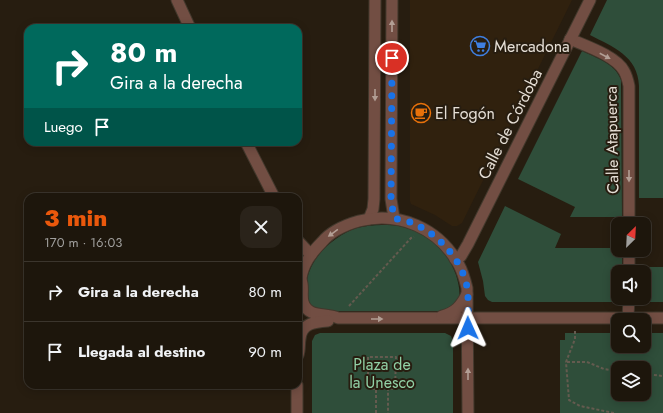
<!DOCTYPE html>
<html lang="es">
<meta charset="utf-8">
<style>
body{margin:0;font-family:Jost,sans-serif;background:#2a231a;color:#f1f3f6;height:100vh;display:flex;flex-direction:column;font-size:15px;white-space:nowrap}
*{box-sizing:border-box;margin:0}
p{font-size:13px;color:#a09f9d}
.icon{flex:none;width:22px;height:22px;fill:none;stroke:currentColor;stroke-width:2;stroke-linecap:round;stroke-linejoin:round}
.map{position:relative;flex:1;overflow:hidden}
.panel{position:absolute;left:24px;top:193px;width:278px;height:196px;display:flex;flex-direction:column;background:#1d160c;border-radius:12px;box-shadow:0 2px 10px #0003,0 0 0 1px #3b352d}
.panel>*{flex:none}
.hud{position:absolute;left:24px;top:24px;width:278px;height:122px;border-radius:12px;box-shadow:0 2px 10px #0003,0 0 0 1px #3b352d;background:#00695c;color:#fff;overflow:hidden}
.needle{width:26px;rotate:24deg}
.fabs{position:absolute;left:611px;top:217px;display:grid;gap:8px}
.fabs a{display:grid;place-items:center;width:40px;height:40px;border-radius:8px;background:#1d160c;box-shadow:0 2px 10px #0003,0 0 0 1px #3b352d;font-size:20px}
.pin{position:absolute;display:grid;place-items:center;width:34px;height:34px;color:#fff;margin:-17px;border:2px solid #fff;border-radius:50%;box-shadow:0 1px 4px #0007}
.me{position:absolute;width:44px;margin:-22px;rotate:359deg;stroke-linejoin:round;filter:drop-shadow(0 0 3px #0008)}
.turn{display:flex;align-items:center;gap:14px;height:84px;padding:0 20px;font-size:18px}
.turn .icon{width:52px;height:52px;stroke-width:2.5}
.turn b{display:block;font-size:28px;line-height:34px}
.then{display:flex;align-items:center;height:38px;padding:0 20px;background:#0003;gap:8px;font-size:15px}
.round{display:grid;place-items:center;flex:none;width:42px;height:42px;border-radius:12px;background:#2a231a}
.summary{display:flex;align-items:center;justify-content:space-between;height:68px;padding:0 20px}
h1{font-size:24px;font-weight:800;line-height:30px;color:#ea580c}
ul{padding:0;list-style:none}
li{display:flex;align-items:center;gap:12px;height:60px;padding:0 20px;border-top:1px solid #3b352d}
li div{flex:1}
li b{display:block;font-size:15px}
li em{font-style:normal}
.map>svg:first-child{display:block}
.built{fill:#30210e}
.green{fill:#2f4e3a;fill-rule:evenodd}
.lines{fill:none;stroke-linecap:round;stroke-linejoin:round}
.minor-casing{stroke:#42382c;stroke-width:13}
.path{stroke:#645b4f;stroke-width:2;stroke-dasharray:3 2;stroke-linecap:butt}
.minor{stroke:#724e43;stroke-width:11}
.oneway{fill:#b29e94}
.route{stroke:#1a73e8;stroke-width:7;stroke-dasharray:0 12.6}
.labels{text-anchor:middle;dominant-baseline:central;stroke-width:4;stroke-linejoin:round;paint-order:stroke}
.poi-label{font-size:16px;fill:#e6dfd6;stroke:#271d10;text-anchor:start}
.street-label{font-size:16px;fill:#e6dfd6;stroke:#271d10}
.park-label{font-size:16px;fill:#91d0a5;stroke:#271d10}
</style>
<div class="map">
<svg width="663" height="413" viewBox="0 0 663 413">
<rect width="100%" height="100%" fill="#271d10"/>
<polygon class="built" points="410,0 572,0 462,223 457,226 452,226 435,215 411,204 410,201"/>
<g class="green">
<path d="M 607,0 L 663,0 L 663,198 L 639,198 L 639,86 C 638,56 613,47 590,35 Z"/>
<path d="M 582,51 C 596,58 615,63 621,80 L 622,217 L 570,217 L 575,207 L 518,179 Z"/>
<polygon points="505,206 561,234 555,248 618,248 618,250 622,250 622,272 618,272 618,298 620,298 614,302 492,302 488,300 485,296 483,281 478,262"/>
<path d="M 382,225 C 389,225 396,225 403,227 C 428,233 448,252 456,275 C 459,285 461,294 458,303 L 443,311 L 320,311 L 307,303 C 307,297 305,291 306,285 C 309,258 333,236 357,228 C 365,226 373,225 382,225 Z"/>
<polygon points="639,267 663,267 663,302 647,302 640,298 644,298 644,272 639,272"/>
<polygon points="445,333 451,336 453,341 453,413 312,413 312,341 315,335 320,333"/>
<path d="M 565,333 L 618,333 L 618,346 L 644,346 L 644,333 L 663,333 L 663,413 L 560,413 L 560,340 L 565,340 ZM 618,368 L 644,368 L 644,394 L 618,394 Z"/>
</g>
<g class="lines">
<g class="minor-casing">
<g id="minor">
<polyline points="177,0 190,28"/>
<polyline points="392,0 391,199 394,218"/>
<path d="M 570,39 C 586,46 616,56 624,71 C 627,76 628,81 629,86 L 629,224"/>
<polyline points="246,142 274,197"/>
<polyline points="369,219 373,209 374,199 375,0"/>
<polyline points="298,241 311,255"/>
<polyline points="629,250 629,272"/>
<polyline points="455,259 461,256 468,244 590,0"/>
<path d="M 301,280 C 304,287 301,295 303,302 C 308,319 327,312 338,318 L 663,318"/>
<path d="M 299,287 C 301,281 301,275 303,270 C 306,260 315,249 322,242 C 331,231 345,225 359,221 C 399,211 439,228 459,265 C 463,272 465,280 467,288 L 468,413"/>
<path d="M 442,316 C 455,313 461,306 467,294"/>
<polyline points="628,318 629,298"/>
<path d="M 298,355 C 300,350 299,344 300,339 C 301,323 315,322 328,321"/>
<polyline points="297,413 297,385"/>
</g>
</g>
<g class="path">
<polyline points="349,306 411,238 414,237"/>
<polyline points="575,331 575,339 566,362 569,400 580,406 614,413"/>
<polyline points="567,362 587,362 604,369 618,371"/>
<polyline points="644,374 663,376"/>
<polyline points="376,413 376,389 368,388 368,357 396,357 395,389 388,388 388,413"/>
</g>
<use href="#minor" class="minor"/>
</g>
<defs><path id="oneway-solid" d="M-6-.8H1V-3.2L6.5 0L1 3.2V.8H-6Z"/></defs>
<g class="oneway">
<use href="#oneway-solid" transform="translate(392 26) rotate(-90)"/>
<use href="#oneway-solid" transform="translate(605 56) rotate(28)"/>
<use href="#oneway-solid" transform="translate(375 95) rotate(90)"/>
<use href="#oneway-solid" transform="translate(629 176) rotate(90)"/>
<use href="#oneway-solid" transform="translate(333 233) rotate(144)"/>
<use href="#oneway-solid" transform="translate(377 319)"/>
<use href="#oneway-solid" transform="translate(468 374) rotate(-90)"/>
</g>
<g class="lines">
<path class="route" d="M 392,58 L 391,199 L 394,218 C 401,220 409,221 415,224 C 440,236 462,260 467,287 C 469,300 468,315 468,328"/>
</g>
<defs>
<g id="supermarket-ring" transform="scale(1)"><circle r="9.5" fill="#271d10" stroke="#3f7fe0" stroke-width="1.5"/><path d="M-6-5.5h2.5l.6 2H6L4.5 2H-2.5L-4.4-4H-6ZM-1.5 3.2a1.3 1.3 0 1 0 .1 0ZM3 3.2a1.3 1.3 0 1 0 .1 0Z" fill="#3f7fe0"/></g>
<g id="cafe-ring" transform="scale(1)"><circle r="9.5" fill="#271d10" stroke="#e8710a" stroke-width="1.5"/><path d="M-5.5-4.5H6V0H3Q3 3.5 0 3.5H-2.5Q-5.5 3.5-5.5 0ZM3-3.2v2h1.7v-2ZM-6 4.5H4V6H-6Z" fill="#e8710a"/></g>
</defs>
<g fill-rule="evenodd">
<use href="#supermarket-ring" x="480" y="46"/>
<use href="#cafe-ring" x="421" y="113"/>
</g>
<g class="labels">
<g class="poi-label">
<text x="494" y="46">Mercadona</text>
<text x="435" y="113">El Fogón</text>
</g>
<g class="street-label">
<text transform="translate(510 124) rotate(-63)">Calle de Córdoba</text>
<text transform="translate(612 140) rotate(-91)">Calle Atapuerca</text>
</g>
<g class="park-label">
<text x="382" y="364">Plaza de<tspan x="382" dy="18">la Unesco</tspan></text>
</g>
</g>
</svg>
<div class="fabs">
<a><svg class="needle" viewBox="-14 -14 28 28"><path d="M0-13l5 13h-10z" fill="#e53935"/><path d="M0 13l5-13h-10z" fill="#a09f9d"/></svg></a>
<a><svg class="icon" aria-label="sound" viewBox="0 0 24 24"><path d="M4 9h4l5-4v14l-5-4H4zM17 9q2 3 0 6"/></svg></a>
<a><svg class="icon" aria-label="search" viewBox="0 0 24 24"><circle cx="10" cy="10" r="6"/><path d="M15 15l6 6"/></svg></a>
<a><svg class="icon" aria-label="layers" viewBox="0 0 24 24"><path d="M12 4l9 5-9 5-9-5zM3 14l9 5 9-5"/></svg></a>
</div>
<div class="pin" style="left:392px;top:58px;background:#d93025"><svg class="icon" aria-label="arrive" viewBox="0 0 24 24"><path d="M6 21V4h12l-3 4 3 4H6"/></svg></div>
<svg class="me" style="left:468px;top:328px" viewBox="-20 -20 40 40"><path d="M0-17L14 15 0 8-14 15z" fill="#1a73e8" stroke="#fff" stroke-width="4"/></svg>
<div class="hud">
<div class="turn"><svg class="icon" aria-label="right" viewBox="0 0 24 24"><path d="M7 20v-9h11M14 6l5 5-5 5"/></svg><div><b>80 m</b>Gira a la derecha</div></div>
<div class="then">Luego<svg class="icon" aria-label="arrive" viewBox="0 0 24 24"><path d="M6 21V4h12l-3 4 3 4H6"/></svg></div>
</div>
<section class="panel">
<div class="summary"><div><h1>3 min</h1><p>170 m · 16:03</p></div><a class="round"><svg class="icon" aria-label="close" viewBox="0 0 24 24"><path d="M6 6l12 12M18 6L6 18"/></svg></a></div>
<ul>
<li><svg class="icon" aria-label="right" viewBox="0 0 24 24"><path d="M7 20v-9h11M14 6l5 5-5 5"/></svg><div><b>Gira a la derecha</b></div><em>80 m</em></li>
<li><svg class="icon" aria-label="arrive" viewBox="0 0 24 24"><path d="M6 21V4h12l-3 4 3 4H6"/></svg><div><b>Llegada al destino</b></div><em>90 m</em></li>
</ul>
</section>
</div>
